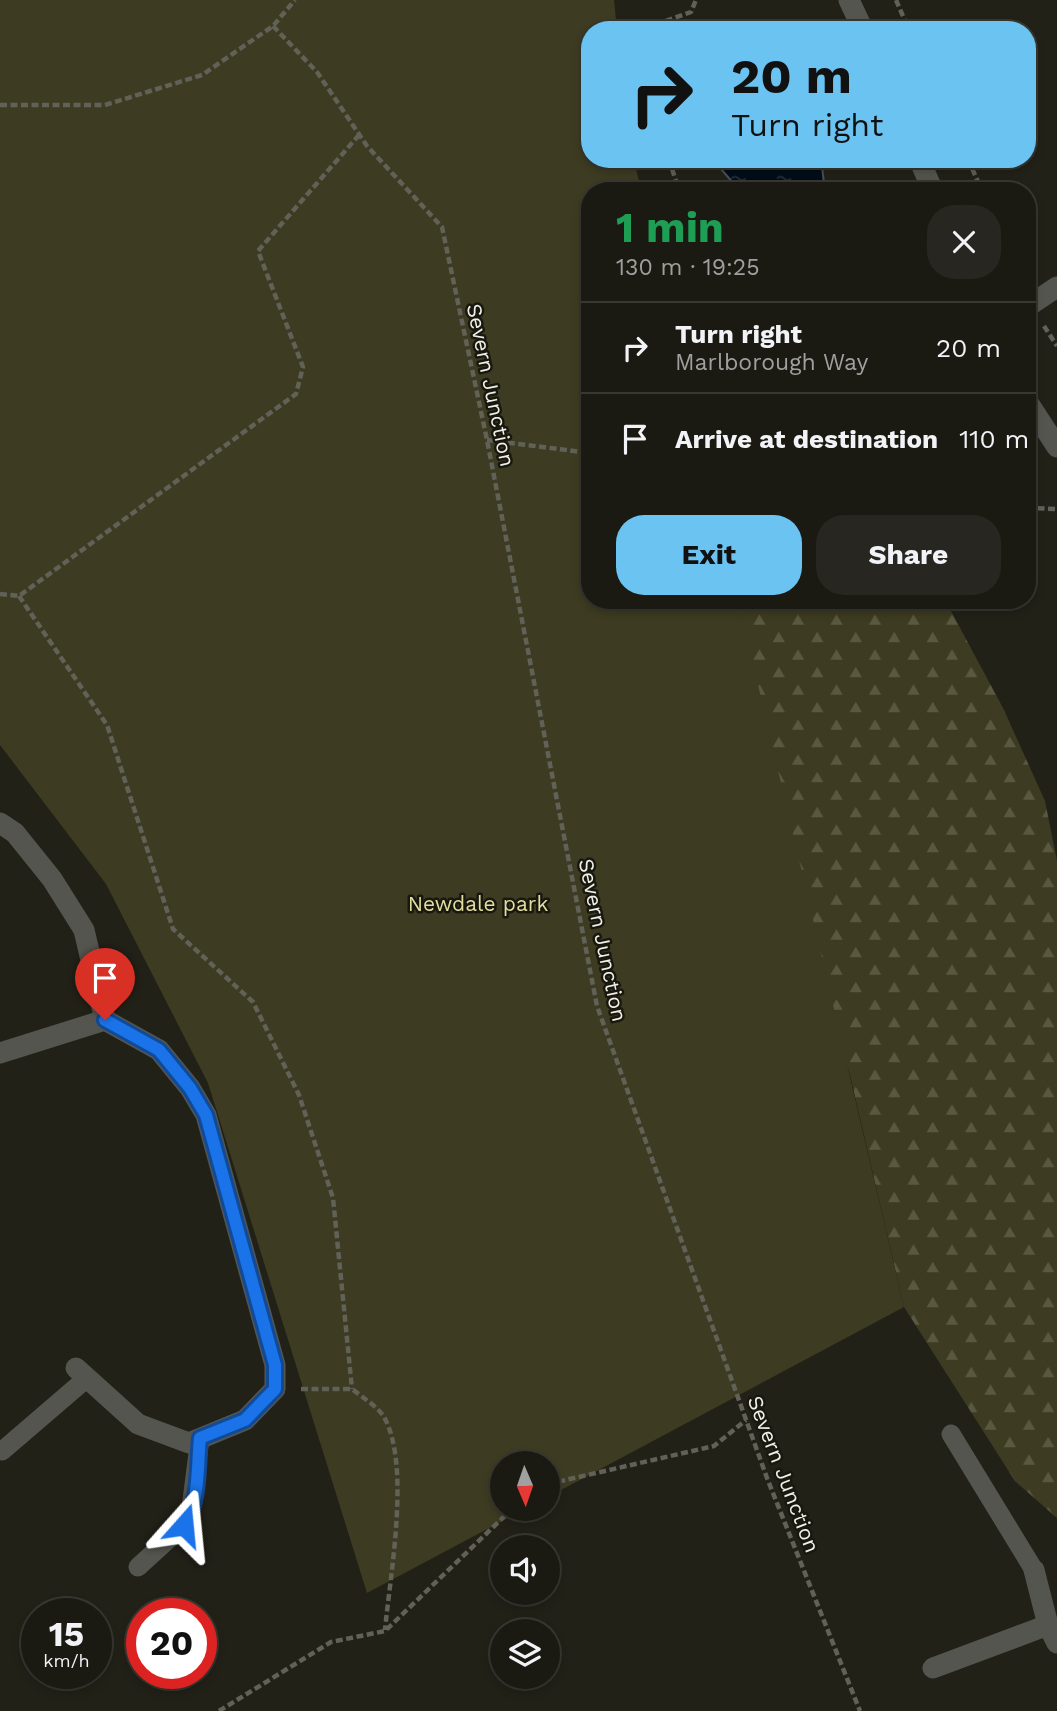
<!DOCTYPE html>
<meta charset="utf-8">
<style>
body{margin:0;font-family:"Work Sans",sans-serif;background:#272620;color:#f1f3f6;height:100vh;display:flex;flex-direction:column;font-size:26px;white-space:nowrap}
*{box-sizing:border-box;margin:0}
p{font-size:23px;color:#9fa09f}
.icon{flex:none;width:38px;height:38px;fill:none;stroke:currentColor;stroke-width:2;stroke-linecap:round;stroke-linejoin:round}
.map{position:relative;flex:1;overflow:hidden}
.drawer{position:absolute;left:581px;top:182px;width:455px;height:427px;display:flex;flex-direction:column;background:#1a1912;border-radius:28px;box-shadow:0 4px 10px #0003,0 0 0 2px #383832}
.drawer>*{flex:none}
.hud{position:absolute;left:581px;top:21px;width:455px;height:147px;border-radius:28px;box-shadow:0 4px 10px #0003,0 0 0 2px #383832;background:#6ac3f1;color:#111;overflow:hidden}
.needle{width:46px;rotate:178deg}
.fabs{position:absolute;left:490px;top:1451px;display:grid;gap:14px}
.fabs a{display:grid;place-items:center;width:70px;height:70px;border-radius:50%;background:#1a1912;box-shadow:0 4px 10px #0003,0 0 0 2px #383832;font-size:35px}
.speed{position:absolute;left:21px;top:1598px;display:flex;gap:14px;font-size:35px;font-weight:700;text-align:center}
.speed>*{display:grid;place-content:center;width:91px;height:91px;border-radius:50%;background:#1a1912;box-shadow:0 4px 10px #0003,0 0 0 2px #383832;line-height:1}
.speed small{font-size:18px;font-weight:400}
.speed .limit{border:10px solid #d22;background:#fff;color:#111}
.pin{position:absolute;display:grid;place-items:center;width:60px;height:60px;color:#fff;margin:-72px -30px;border-radius:50% 50% 50% 0;rotate:-45deg;box-shadow:0 0 7px #0007}
.pin .icon{rotate:45deg}
.me{position:absolute;width:77px;margin:-38px;rotate:18deg;stroke-linejoin:round;filter:drop-shadow(0 0 5px #0008)}
.turn{display:flex;align-items:center;gap:24px;height:147px;padding:0 35px;font-size:32px}
.turn .icon{width:91px;height:91px;stroke-width:2.5}
.turn b{display:block;font-size:49px;line-height:60px}
.round{display:grid;place-items:center;flex:none;width:74px;height:74px;border-radius:28px;background:#272620}
.summary{display:flex;align-items:center;justify-content:space-between;height:119px;padding:0 35px}
h1{font-size:42px;font-weight:700;line-height:52px;color:#1e9e55}
.button{display:flex;gap:14px;margin-top:auto;padding:14px 35px}
.button a{flex:1;height:80px;border-radius:28px;background:#6ac3f1;color:#111;font-size:28px;font-weight:700;line-height:80px;text-align:center}
.button a+a{background:#272620;color:#f1f3f6}
ul{padding:0;list-style:none}
li{display:flex;align-items:center;gap:21px;height:91px;padding:0 35px;border-top:2px solid #383832}
li div{flex:1}
li b{display:block;font-size:26px}
li em{font-style:normal}
.map>svg:first-child{display:block}
.forest{fill:url(#forest-firs)}
.green{fill:#3d3b21}
.water{fill:url(#water-ripples);stroke:#485157;stroke-width:2}
.lines{fill:none;stroke-linecap:round;stroke-linejoin:round}
.path{stroke:#616158;stroke-width:4.5;stroke-dasharray:7 3.5;stroke-linecap:butt}
.service{stroke:#555550;stroke-width:19}
.minor{stroke:#555550;stroke-width:21}
.route-casing{stroke:#114b97;stroke-width:18}
.route{stroke:#1a73e8;stroke-width:12}
.labels{text-anchor:middle;dominant-baseline:central;stroke-width:5;stroke-linejoin:round;paint-order:stroke}
.street-label{font-size:21px;fill:#f0f0e9;stroke:#19180f}
.park-label{font-size:21px;fill:#e2dea0;stroke:#19180f}
</style>
<div class="map">
<svg width="1057" height="1711" viewBox="0 0 1057 1711">
<defs>
<pattern id="forest-firs" width="22" height="20" patternUnits="userSpaceOnUse" patternTransform="scale(1.75)"><rect width="22" height="20" fill="#3d3b21"/><path d="M5 1l3.5 6h-7zM16 11l3.5 6h-7z" fill="#595841"/></pattern>
<pattern id="water-ripples" width="26" height="14" patternUnits="userSpaceOnUse" patternTransform="scale(1.75)"><rect width="26" height="14" fill="#000d18"/><path d="M2 4q2-2 4 0t4 0M15 11q2-2 4 0t4 0" fill="none" stroke="#26313a"/></pattern>
</defs>
<rect width="100%" height="100%" fill="#222118"/>
<polygon class="forest" points="674,600 945,600 1003,708 1045,801 1057,861 1057,1518 1015,1481 904,1307 850,1075 807,942"/>
<polygon class="green" points="0,0 614,0 617,30 590,30 590,159 634,159 641,191 590,191 590,600 738,600 904,1307 548,1497 548,1463 502,1463 502,1508 525,1509 367,1593 208,1083 106,884 0,745"/>
<polygon class="water" points="719,159 821,159 825,191 740,191 721,169"/>
<g class="lines">
<g class="path">
<polyline points="896,0 909,30"/>
<polyline points="273,26 317,72 367,146 442,227 487,440 597,1006 767,1478 860,1711"/>
<polyline points="647,30 654,25 691,12 696,0"/>
<polyline points="0,105 105,105 202,75 273,26 295,0"/>
<polyline points="669,159 679,191"/>
<polyline points="968,159 982,191"/>
<polyline points="1044,326 1057,346"/>
<polyline points="487,440 590,453"/>
<polyline points="1027,508 1057,509"/>
<polyline points="0,594 19,596 296,394 303,367 258,251 359,135"/>
<polyline points="19,596 107,725 173,929 253,1002 299,1095 333,1198 352,1389"/>
<path d="M 301,1389 L 352,1389 C 362,1397 378,1407 384,1417 C 411,1465 390,1575 385,1630"/>
<polyline points="548,1484 714,1446 746,1420"/>
<polyline points="219,1711 331,1642 385,1631 513,1508"/>
</g>
<g class="service">
<polyline points="951,1434 1034,1570"/>
<polyline points="2,1451 87,1378"/>
<polyline points="138,1567 184,1525 190,1516 200,1438"/>
</g>
<g class="minor">
<polyline points="849,0 863,30"/>
<polyline points="919,159 933,191"/>
<polyline points="1027,307 1057,287"/>
<polyline points="1027,401 1057,447"/>
<polyline points="0,823 15,833 52,879 84,930 105,1020"/>
<polyline points="0,1053 105,1020 159,1050 190,1088 206,1115 275,1365 275,1389 245,1420 189,1443 138,1424 76,1368"/>
<polyline points="1034,1570 1048,1625 1057,1643"/>
<polyline points="933,1668 1048,1625"/>
</g>
</g>
<g class="lines">
<g class="route-casing">
<path id="route" d="M 105,1020 L 159,1050 L 190,1088 L 206,1115 L 275,1365 L 275,1389 L 245,1420 L 200,1438 C 197,1466 200,1502 184,1525"/>
</g>
<use href="#route" class="route"/>
</g>
<g class="labels">
<g class="street-label">
<text transform="translate(491 385) rotate(78)">Severn Junction</text>
<text transform="translate(603 940) rotate(78)">Severn Junction</text>
<text transform="translate(784 1474) rotate(69)">Severn Junction</text>
</g>
<g class="park-label">
<text x="478" y="903">Newdale park</text>
</g>
</g>
</svg>
<div class="fabs">
<a><svg class="needle" viewBox="-14 -14 28 28"><path d="M0-13l5 13h-10z" fill="#e53935"/><path d="M0 13l5-13h-10z" fill="#9fa09f"/></svg></a>
<a><svg class="icon" aria-label="sound" viewBox="0 0 24 24"><path d="M4 9h4l5-4v14l-5-4H4zM17 9q2 3 0 6"/></svg></a>
<a><svg class="icon" aria-label="layers" viewBox="0 0 24 24"><path d="M12 4l9 5-9 5-9-5zM3 14l9 5 9-5"/></svg></a>
</div>
<div class="speed"><div>15<small>km/h</small></div><div class="limit">20</div></div>
<div class="pin" style="left:105px;top:1020px;background:#d93025"><svg class="icon" aria-label="arrive" viewBox="0 0 24 24"><path d="M6 21V4h12l-3 4 3 4H6"/></svg></div>
<svg class="me" style="left:184px;top:1525px" viewBox="-20 -20 40 40"><path d="M0-17L14 15 0 8-14 15z" fill="#1a73e8" stroke="#fff" stroke-width="4"/></svg>
<div class="hud">
<div class="turn"><svg class="icon" aria-label="right" viewBox="0 0 24 24"><path d="M7 20v-9h11M14 6l5 5-5 5"/></svg><div><b>20 m</b>Turn right</div></div>
</div>
<section class="drawer">
<div class="summary"><div><h1>1 min</h1><p>130 m · 19:25</p></div><a class="round"><svg class="icon" aria-label="close" viewBox="0 0 24 24"><path d="M6 6l12 12M18 6L6 18"/></svg></a></div>
<ul>
<li><svg class="icon" aria-label="right" viewBox="0 0 24 24"><path d="M7 20v-9h11M14 6l5 5-5 5"/></svg><div><b>Turn right</b><p>Marlborough Way</p></div><em>20 m</em></li>
<li><svg class="icon" aria-label="arrive" viewBox="0 0 24 24"><path d="M6 21V4h12l-3 4 3 4H6"/></svg><div><b>Arrive at destination</b></div><em>110 m</em></li>
</ul>
<div class="button"><a>Exit</a><a>Share</a></div>
</section>
</div>
